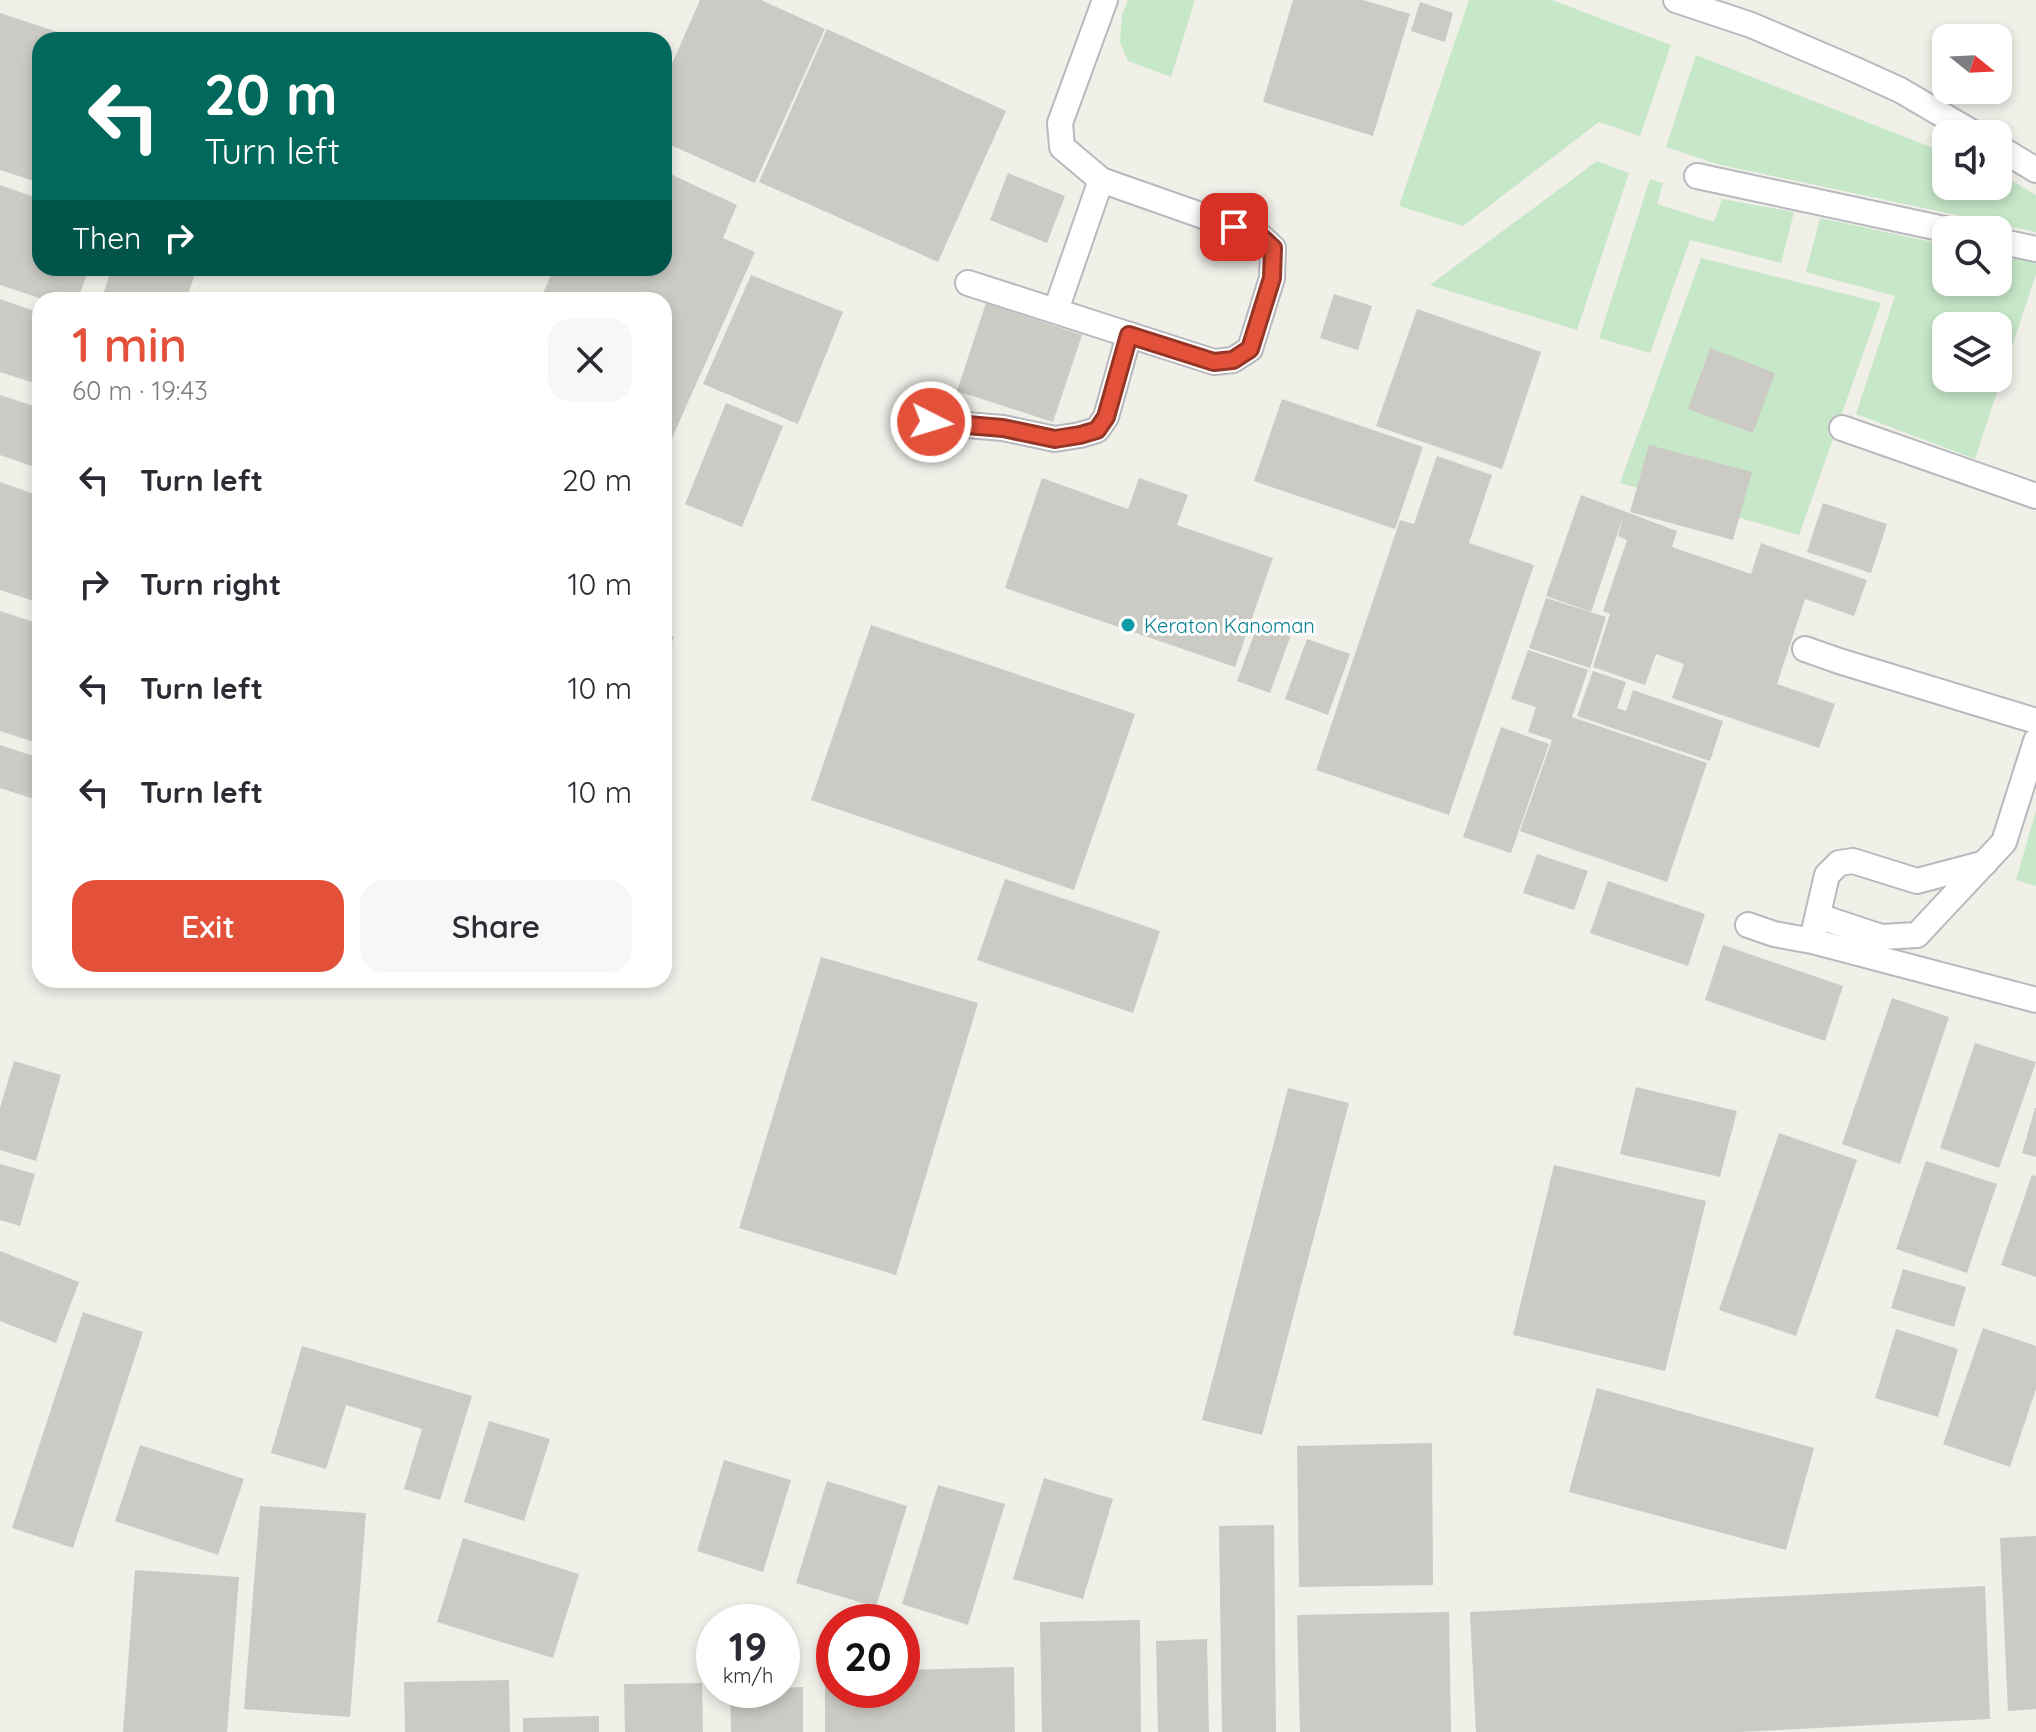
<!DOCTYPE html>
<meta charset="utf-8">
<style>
body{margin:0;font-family:Quicksand,sans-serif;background:#f7f7f7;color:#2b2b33;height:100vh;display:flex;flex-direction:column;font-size:30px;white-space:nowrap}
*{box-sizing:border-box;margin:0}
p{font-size:26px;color:#7c7c81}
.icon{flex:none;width:44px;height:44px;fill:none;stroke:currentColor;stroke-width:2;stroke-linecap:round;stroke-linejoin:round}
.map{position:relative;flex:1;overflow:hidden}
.panel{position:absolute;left:32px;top:292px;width:640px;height:696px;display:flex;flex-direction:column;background:#fff;border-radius:24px;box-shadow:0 4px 12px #0003}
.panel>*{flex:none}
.hud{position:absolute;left:32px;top:32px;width:640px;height:244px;border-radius:24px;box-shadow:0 4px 12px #0003;background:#00695c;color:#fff;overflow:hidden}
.needle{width:52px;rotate:108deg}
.buttons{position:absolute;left:1932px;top:24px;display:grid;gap:16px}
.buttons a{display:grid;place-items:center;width:80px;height:80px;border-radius:16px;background:#fff;box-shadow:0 4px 12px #0003;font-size:40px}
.speed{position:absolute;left:696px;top:1604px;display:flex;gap:16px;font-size:40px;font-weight:700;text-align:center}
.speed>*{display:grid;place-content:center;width:104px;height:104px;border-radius:50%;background:#fff;box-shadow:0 4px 12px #0003;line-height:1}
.speed small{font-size:20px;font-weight:400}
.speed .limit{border:12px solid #d22;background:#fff;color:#111}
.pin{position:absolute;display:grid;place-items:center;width:68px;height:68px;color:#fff;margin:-34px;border-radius:16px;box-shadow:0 4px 12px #0006}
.me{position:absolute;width:88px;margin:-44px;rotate:95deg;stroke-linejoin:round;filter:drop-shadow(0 0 6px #0008)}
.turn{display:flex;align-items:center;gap:28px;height:168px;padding:0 40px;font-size:36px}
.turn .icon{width:104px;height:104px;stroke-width:2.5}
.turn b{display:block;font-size:56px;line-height:68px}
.then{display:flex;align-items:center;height:76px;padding:0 40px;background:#0003;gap:16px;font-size:30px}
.round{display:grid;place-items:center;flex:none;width:84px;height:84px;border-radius:24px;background:#f7f7f7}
.overview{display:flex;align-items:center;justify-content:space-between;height:136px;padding:0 40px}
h1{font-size:48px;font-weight:600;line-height:60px;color:#e4513b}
.cta{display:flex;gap:16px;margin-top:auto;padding:16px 40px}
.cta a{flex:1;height:92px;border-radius:24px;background:#e4513b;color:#fff;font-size:32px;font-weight:600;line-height:92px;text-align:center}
.cta a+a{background:#f7f7f7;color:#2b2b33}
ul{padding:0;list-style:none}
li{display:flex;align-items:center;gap:24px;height:104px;padding:0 40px}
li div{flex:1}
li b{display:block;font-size:30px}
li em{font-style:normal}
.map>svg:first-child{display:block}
.green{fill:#c6e7c8;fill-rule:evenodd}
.building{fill:#cccac4}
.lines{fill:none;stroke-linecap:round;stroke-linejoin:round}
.service-casing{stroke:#b8b9be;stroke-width:28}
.service{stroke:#fff;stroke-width:24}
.route-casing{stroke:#943526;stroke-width:20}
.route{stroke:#e4513b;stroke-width:14}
.culture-dot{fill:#0f9aa8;stroke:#fff;stroke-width:3}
.labels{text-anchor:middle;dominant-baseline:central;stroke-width:6;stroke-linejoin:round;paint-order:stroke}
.culture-label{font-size:20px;fill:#0d838f;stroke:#fff;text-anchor:start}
</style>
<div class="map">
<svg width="2036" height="1732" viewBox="0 0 2036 1732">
<rect width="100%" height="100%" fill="#f0efe8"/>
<g class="green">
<polygon points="1128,0 1195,0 1171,77 1128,61 1120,42 1122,15"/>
<polygon points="1469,0 1552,0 1671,45 1640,136 1599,122 1463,226 1399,206"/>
<polygon points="1696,55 1946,153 1946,186 1998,186 1998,173 2000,174 2036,195 2036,232 1717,164 1666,147"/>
<polygon points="1597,161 1629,173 1577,330 1430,285"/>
<polygon points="1650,179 1663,183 1657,204 1714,222 1722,199 1794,212 1781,263 1690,240 1650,353 1599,338"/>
<path d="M 1820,218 L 1946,245 L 1946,282 L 1998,282 L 1998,255 L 2036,263 L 2036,274 L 1975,459 L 1856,414 L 1895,296 L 1806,272 ZM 1998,326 L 1998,378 L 1946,378 L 1946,326 Z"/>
<polygon points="1701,258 1881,303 1799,535 1620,483"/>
<polygon points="2036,811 2036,886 2016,880"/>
</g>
<g class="building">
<polygon points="700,0 761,0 825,29 755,183 664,142 664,82"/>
<polygon points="1293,0 1363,0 1410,14 1373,136 1263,102"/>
<polygon points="1420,2 1453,13 1445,42 1411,31"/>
<polygon points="0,13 78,39 40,40 40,183 0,170"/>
<polygon points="827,29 1006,111 938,262 759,182"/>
<polygon points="664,171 737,205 723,238 755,252 664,456 664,300 540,300 554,268 664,268"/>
<polygon points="1008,173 1065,196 1047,243 990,220"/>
<polygon points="0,185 40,199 40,268 89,268 78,300 45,300 0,285"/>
<polygon points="112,268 197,268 186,300 101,300"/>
<polygon points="751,275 843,312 798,424 703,384"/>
<polygon points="1334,294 1372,306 1358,350 1320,338"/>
<polygon points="0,299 40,313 40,363 34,383 0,372"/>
<polygon points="986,303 1082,335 1053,422 957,391"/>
<polygon points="1417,309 1541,352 1502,469 1376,426"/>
<polygon points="1710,348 1775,373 1753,433 1688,409"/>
<polygon points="0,395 40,408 40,469 0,455"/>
<polygon points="1282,399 1423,447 1395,529 1254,481"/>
<polygon points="726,403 783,426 742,527 685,504"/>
<polygon points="1649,445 1752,472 1733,540 1630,512"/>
<polygon points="1437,456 1492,475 1469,543 1534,565 1449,815 1316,770 1400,520 1414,524"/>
<polygon points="1042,478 1128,509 1139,478 1188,495 1177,525 1273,558 1235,667 1005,588"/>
<polygon points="0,482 40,496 40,603 0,590"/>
<polygon points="1581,495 1677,531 1672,547 1751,574 1761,543 1867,580 1854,616 1805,599 1777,684 1835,704 1819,748 1672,698 1684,664 1656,654 1645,685 1593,667 1610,614 1603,611 1627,540 1618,536 1623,517 1591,612 1546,596"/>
<polygon points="1823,503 1887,524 1871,573 1807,552"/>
<polygon points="1546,598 1606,617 1590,668 1529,648"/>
<polygon points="0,611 40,624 40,744 0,731"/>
<polygon points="1259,621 1292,632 1270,693 1237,681"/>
<polygon points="871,625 1135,714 1074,890 811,800"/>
<polygon points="664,633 674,637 664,661"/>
<polygon points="1307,639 1350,654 1328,715 1285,699"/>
<polygon points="1528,650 1588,670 1572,717 1707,763 1667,882 1520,831 1552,740 1528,732 1536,707 1511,699"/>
<polygon points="1593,671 1626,682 1617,708 1626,711 1633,690 1723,721 1710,761 1577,716"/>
<polygon points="1501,727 1549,744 1511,853 1463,837"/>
<polygon points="0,745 40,758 40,801 0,788"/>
<polygon points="1537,854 1588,871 1574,910 1523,893"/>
<polygon points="1005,879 1160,931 1133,1013 977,960"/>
<polygon points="1608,881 1705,914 1688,966 1590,933"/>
<polygon points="1723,945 1843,986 1825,1041 1705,1000"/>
<polygon points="821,957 978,1003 896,1275 739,1228"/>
<polygon points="1892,998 1949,1017 1900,1164 1842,1144"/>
<polygon points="1975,1043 2036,1062 1999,1168 1940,1148"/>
<polygon points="14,1061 61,1075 36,1161 0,1150 0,1108"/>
<polygon points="1636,1087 1737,1111 1720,1177 1620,1154"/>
<polygon points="1288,1088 1349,1103 1262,1435 1202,1420"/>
<polygon points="2035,1108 2036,1108 2036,1157 2022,1153"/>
<polygon points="1779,1133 1857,1160 1796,1336 1719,1310"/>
<polygon points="1926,1161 1997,1184 1967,1273 1896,1249"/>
<polygon points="0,1164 35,1174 20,1226 0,1220"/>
<polygon points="1554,1165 1706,1201 1665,1371 1513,1335"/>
<polygon points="2032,1175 2036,1176 2036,1277 2001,1265"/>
<polygon points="0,1251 79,1282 56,1343 0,1321"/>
<polygon points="1903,1269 1966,1287 1954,1327 1891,1308"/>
<polygon points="83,1312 143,1332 73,1548 12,1528"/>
<polygon points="1983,1328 2036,1346 2036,1389 2010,1467 1943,1444"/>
<polygon points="1896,1329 1958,1349 1938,1417 1875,1398"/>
<polygon points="302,1346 472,1396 440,1500 404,1489 422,1429 346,1405 326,1469 271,1453"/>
<polygon points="1597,1388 1814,1448 1786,1550 1569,1492"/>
<polygon points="489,1421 550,1439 524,1521 464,1502"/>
<polygon points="1432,1443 1433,1585 1299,1587 1297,1446"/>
<polygon points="140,1445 244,1479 218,1555 115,1521"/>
<polygon points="724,1460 791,1480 763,1572 697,1551"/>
<polygon points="1044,1478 1113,1499 1083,1599 1013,1579"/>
<polygon points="827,1481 907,1506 876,1607 796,1583"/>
<polygon points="938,1485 1005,1504 968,1625 902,1604"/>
<polygon points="260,1506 366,1513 350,1717 244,1709"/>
<polygon points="1274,1525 1276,1732 1222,1732 1219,1526"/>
<polygon points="2036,1536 2036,1709 2008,1711 2000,1538"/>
<polygon points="463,1538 579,1574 553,1658 437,1622"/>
<polygon points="135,1570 239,1577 227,1732 123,1732"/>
<polygon points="1985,1586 1990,1719 1739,1732 1476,1732 1470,1612"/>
<polygon points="1449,1612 1451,1732 1300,1732 1297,1615"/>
<polygon points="1140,1620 1141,1732 1042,1732 1040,1622"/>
<polygon points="1207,1639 1209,1732 1158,1732 1156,1641"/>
<polygon points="1014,1667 1015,1732 825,1732 825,1671 834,1671 834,1690 902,1690 902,1670"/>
<polygon points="509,1680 510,1732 405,1732 404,1682"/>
<polygon points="702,1683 703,1732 625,1732 624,1684"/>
<polygon points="803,1687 803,1732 731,1732 730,1690 782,1690 782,1688"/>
<polygon points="599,1716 599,1732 523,1732 523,1718"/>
</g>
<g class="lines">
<g class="service-casing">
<g id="service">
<polyline points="1676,0 1751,25 1856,70 1900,90 1975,134"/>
<polyline points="1998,147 2036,170"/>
<polyline points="1697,176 1949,230"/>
<polyline points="1998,241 2036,249"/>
<polyline points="968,283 1214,362 1233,360 1250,349 1272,278 1273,248 1260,236 1101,180 1062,147 1060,123 1105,0"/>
<polyline points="1056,310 1101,180"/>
<polyline points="907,420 1003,428 1055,439 1080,435 1097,430 1106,417 1129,335"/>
<polyline points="1842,428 2036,496"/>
<polyline points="1805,649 1839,661 2036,721"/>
<polyline points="1818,916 1881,937 1917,935 2004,842 2036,741"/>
<polyline points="1748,925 1774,934 1812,941 2036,1000"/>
<polyline points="1814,931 1827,875 1839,863 1853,861 1917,881 1985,863"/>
</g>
</g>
<use href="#service" class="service"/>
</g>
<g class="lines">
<g class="route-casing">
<polyline id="route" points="931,422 1003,428 1055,439 1080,435 1097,430 1106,417 1129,335 1214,362 1233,360 1250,349 1272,278 1273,248 1260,236 1234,227"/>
</g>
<use href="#route" class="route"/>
</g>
<circle class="culture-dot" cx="1128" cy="625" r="8"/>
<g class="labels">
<g class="culture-label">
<text x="1144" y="625">Keraton Kanoman</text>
</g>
</g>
</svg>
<div class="buttons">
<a><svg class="needle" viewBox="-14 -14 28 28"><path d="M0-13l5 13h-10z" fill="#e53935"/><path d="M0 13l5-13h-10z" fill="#7c7c81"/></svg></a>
<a><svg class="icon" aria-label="sound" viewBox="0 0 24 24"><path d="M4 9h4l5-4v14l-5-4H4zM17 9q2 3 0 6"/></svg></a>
<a><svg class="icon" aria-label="search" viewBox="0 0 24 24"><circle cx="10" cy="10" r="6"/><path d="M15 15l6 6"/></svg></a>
<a><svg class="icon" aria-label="layers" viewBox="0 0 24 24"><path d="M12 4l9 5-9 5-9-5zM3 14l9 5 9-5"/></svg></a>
</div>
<div class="speed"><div>19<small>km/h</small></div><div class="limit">20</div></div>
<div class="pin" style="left:1234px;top:227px;background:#d93025"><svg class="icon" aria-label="arrive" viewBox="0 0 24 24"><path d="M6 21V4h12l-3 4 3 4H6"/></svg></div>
<svg class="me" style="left:931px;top:422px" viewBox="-20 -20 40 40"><circle r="17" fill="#e4513b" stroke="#fff" stroke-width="3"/><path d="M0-11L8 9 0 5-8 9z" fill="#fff"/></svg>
<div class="hud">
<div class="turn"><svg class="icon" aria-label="left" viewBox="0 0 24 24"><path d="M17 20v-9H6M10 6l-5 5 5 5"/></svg><div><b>20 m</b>Turn left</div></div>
<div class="then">Then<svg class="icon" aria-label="right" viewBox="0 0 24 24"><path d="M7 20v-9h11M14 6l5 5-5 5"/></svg></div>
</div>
<section class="panel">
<div class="overview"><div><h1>1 min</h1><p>60 m · 19:43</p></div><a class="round"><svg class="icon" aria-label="close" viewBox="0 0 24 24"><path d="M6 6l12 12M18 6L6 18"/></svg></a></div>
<ul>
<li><svg class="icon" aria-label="left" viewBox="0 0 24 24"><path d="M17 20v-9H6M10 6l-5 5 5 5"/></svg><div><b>Turn left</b></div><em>20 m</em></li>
<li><svg class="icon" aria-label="right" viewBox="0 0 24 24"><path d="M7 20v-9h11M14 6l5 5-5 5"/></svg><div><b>Turn right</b></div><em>10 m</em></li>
<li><svg class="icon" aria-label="left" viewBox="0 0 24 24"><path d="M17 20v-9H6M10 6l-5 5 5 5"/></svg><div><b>Turn left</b></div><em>10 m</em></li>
<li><svg class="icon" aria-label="left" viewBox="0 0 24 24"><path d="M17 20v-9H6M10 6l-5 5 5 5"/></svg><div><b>Turn left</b></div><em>10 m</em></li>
</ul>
<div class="cta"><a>Exit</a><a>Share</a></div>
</section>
</div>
